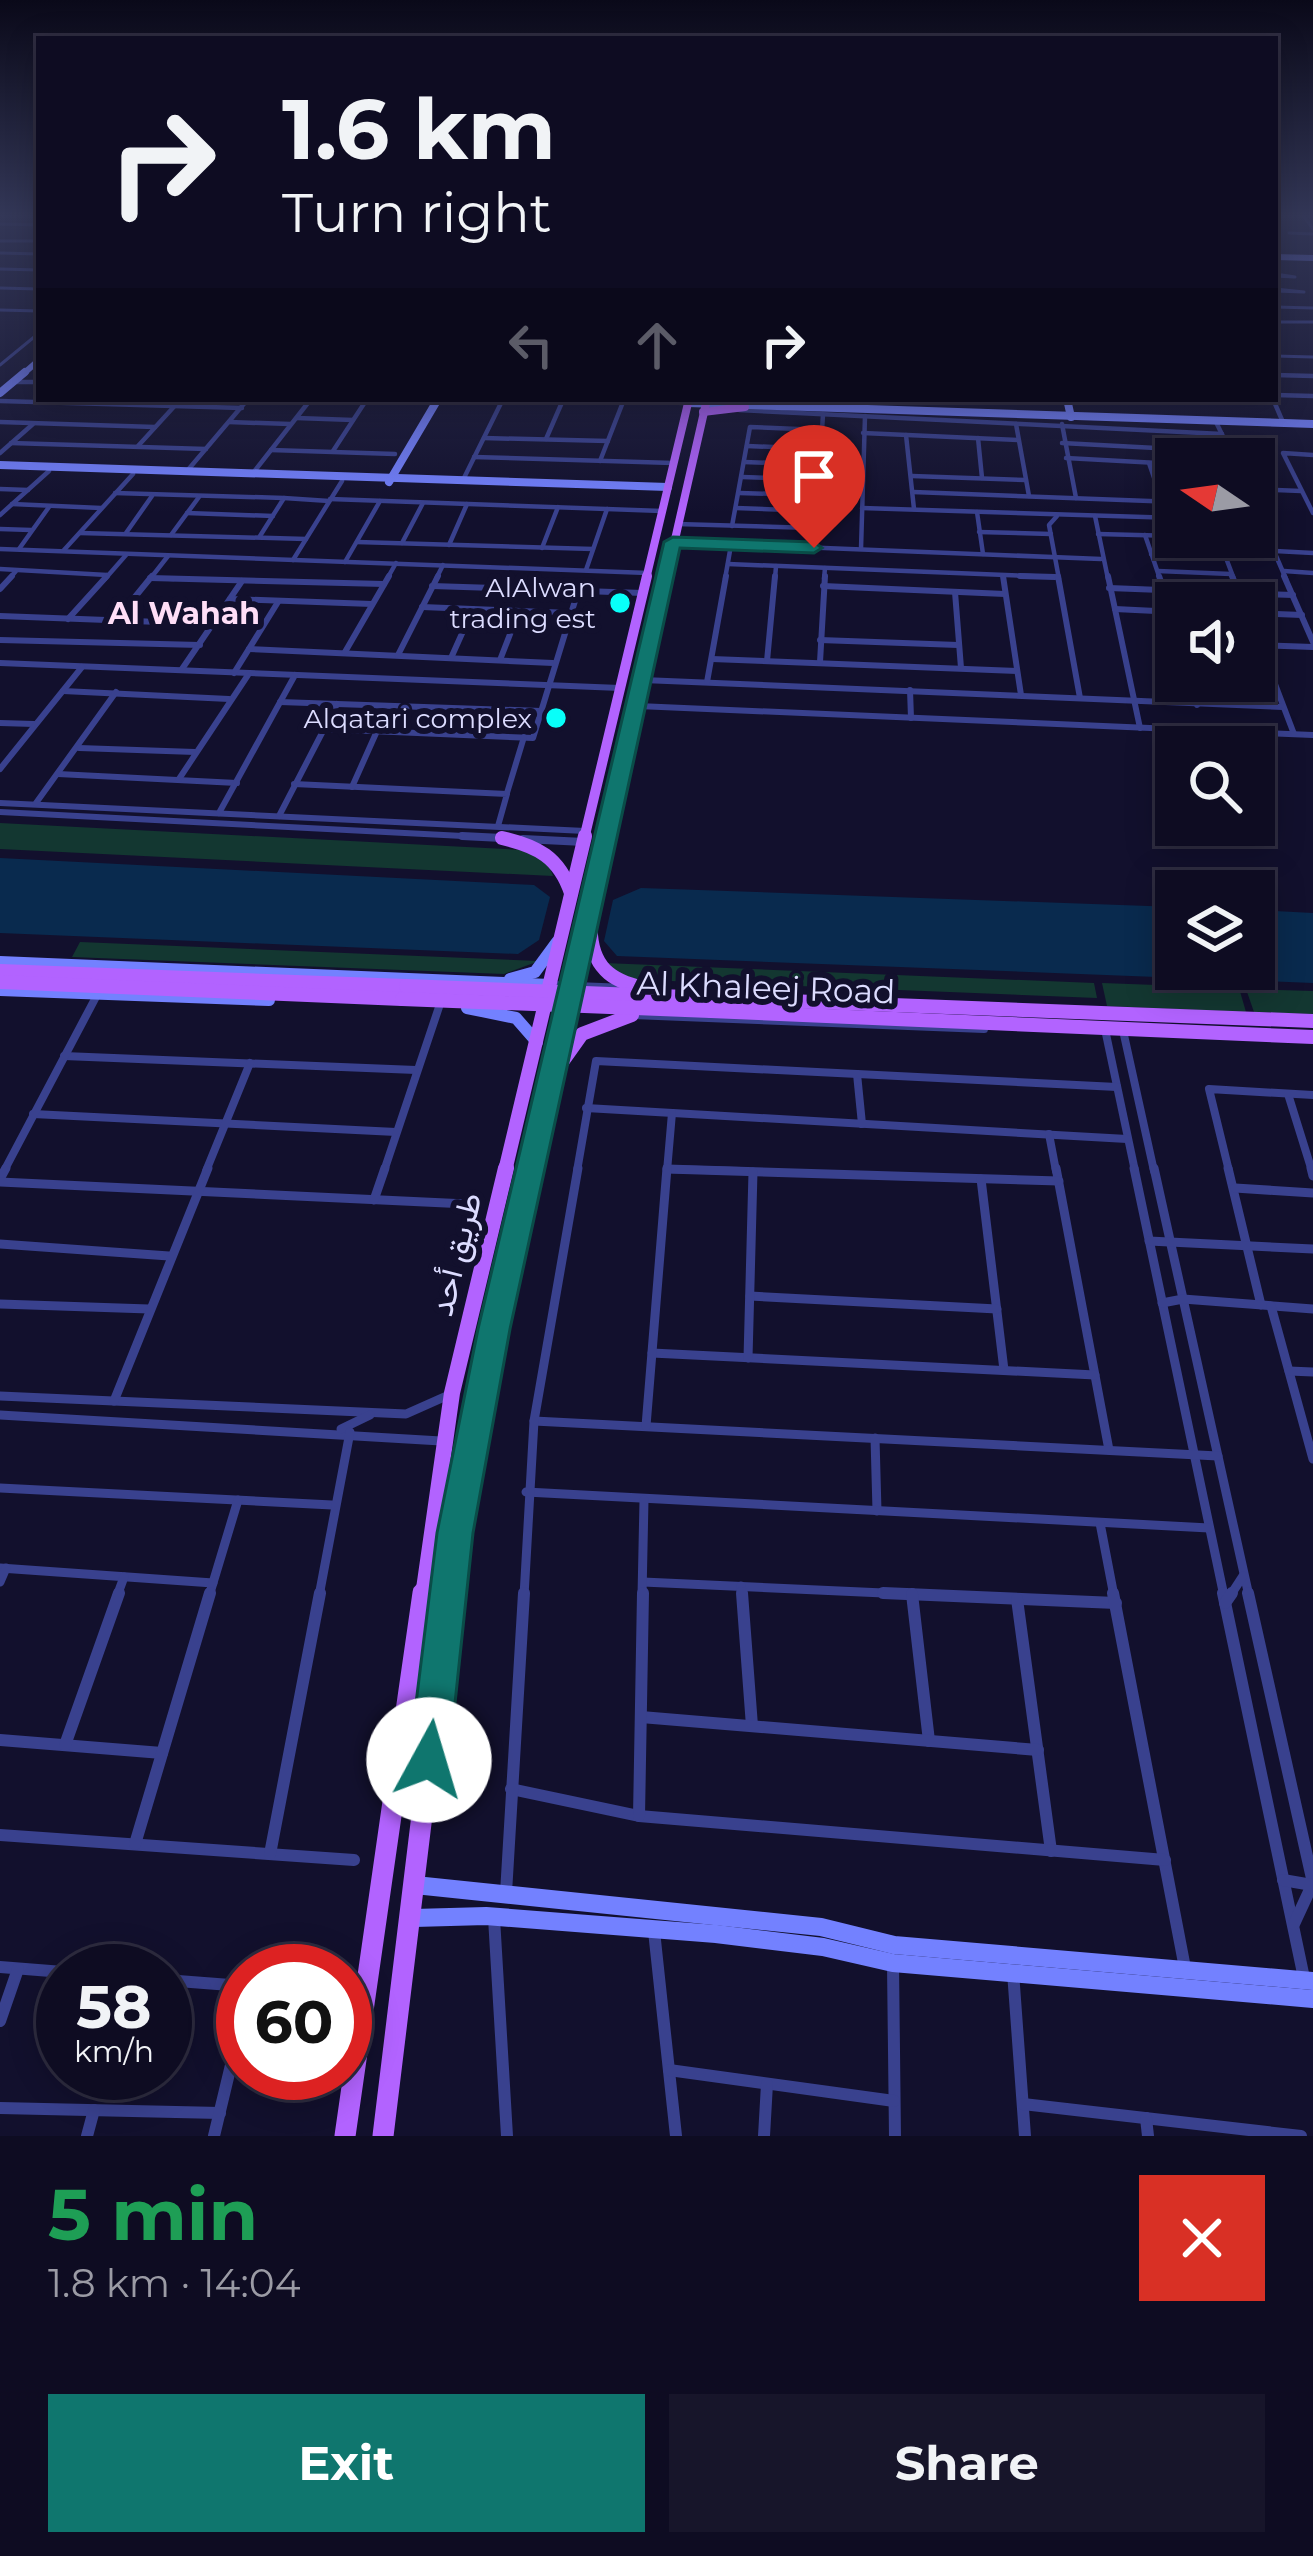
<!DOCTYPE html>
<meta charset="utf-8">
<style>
body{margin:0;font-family:Montserrat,Vazirmatn,sans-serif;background:#17152a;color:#f1f3f6;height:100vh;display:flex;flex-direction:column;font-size:45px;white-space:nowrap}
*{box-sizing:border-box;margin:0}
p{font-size:39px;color:#9b9ba5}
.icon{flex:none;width:66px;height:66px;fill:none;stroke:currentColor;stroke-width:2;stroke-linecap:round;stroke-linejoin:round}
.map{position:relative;height:2136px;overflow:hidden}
.details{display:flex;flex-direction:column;background:#0e0c22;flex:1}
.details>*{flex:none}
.top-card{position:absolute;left:36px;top:36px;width:1242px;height:366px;border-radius:0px;box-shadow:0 6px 30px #0003,0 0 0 3px #2e2c40;background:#0e0c22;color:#f1f3f6;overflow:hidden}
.needle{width:78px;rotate:283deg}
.tools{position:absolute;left:1155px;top:438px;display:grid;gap:24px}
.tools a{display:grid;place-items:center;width:120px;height:120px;border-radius:0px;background:#0e0c22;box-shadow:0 6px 30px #0003,0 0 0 3px #2e2c40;font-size:60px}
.speed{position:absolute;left:36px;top:1944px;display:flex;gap:24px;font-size:60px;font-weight:700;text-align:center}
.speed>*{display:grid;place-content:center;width:156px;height:156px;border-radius:50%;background:#0e0c22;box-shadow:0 6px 30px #0003,0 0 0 3px #2e2c40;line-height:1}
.speed small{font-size:30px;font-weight:400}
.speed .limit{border:18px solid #d22;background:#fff;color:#111}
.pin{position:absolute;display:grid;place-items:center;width:102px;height:102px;color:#fff;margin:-123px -51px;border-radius:50% 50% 50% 0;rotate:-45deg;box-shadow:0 0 12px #0007}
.pin .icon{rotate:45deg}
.me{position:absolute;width:132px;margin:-66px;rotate:6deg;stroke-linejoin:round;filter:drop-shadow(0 0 9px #0008)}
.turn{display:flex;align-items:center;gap:42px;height:252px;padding:0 48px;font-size:54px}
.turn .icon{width:156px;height:156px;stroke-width:2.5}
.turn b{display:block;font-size:84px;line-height:102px}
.lanes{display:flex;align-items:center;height:114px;padding:0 48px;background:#0003;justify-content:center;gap:60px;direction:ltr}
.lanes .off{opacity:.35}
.round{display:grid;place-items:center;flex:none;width:126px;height:126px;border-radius:0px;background:#17152a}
.headline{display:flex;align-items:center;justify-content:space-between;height:204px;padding:0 48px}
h1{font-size:72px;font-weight:700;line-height:90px;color:#1e9e55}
.action{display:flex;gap:24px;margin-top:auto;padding:24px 48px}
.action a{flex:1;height:138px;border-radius:0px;background:#0f766e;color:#fff;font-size:48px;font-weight:700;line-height:138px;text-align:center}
.action a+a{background:#17152a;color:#f1f3f6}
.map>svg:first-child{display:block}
.green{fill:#133731}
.water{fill:#092a4e}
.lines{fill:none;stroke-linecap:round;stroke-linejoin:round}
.street-far5{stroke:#39418e;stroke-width:3}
.street-far4{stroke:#39418e;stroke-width:4.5}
.street-far3{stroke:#39418e;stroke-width:6}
.street-far2{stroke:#39418e;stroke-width:8}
.street-far1{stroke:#39418e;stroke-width:9}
.street{stroke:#39418e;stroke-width:12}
.secondary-far3{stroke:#7381ff;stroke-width:6}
.secondary-far2{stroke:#7381ff;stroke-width:8}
.secondary-far1{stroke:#7381ff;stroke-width:12}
.secondary{stroke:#7381ff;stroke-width:18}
.primary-far4{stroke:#b263ff;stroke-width:8}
.primary-far3{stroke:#b263ff;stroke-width:10}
.primary-far2{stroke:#b263ff;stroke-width:14}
.primary-far1{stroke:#b263ff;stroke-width:16}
.primary{stroke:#b263ff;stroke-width:21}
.primary-bridge{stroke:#b263ff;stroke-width:14}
.route{fill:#0f766e;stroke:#0a4d48;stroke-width:3}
.poi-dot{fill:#08fff9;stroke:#12102d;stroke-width:4.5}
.labels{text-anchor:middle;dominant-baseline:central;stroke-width:12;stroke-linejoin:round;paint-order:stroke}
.far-poi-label{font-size:27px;fill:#dcdcff;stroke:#12102d;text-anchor:end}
.far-neighbourhood-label{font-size:30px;font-weight:bold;fill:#ffdef7;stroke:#12102d}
.street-label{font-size:33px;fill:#dcdcff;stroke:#12102d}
</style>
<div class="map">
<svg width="1313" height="2136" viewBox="0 0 1313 2136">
<rect width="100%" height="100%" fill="#12102d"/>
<g class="green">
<polygon points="0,823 525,850 548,863 553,876 0,849"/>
<polygon points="80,942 539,961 504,974 72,957"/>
<polygon points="604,963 1094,983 1097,998 622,979"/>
<polygon points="1102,983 1239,988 1246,1012 1107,1006"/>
<polygon points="1246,989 1313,991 1313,1014 1254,1012"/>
</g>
<g class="water">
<polygon points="0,858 534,885 550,897 539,940 518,954 0,933"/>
<polygon points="641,888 1176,907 1176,969 1254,969 1254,910 1313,913 1313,983 617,956 604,941 613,900"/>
</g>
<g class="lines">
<g class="street-far5">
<polyline points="30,214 39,214"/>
<polyline points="1302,214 1313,229"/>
<polyline points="0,224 39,225"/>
<polyline points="1289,233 1313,234"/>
<polyline points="0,241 33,241"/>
<polyline points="0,253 39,254"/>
<polyline points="0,269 39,270"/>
<polyline points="1275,274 1295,277 1275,276"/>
<polyline points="0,288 39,289"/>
<polyline points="1275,289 1304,292 1275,291"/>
<polyline points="1275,307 1313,308"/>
<polyline points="0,310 39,311"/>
<polyline points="1275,322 1313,322"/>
<polyline points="1275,356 1313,357"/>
<polyline points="0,365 39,333"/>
</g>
<g class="street-far4">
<polyline points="1275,375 1313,376"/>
<polyline points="13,382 39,382"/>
<polyline points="1275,395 1313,396"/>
<polyline points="1050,399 1060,399"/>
<polyline points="1273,399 1282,420"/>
<polyline points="563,400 688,403"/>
<polyline points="0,401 242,408"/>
<polyline points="739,410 1222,434"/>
<polyline points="297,418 353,420"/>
<polyline points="0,422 155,427"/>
<polyline points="229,422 290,424"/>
<polyline points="1216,422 1234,459"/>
<polyline points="1016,424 1029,496"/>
<polyline points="1062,424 1076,498"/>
<polyline points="863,433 1018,440"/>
<polyline points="906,435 914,509"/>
<polyline points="484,438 608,441"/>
<polyline points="978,438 982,478"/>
<polyline points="546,439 563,400"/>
<polyline points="11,443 206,449"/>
<polyline points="1062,443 1231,452"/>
<polyline points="138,446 181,399"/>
<polyline points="747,446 821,449"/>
<polyline points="271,450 395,454"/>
<polyline points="333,451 367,399"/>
<polyline points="0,453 33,424"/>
<polyline points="1313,455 1283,453 1313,513"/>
<polyline points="474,457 673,463"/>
<polyline points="1066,458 1176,464"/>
<polyline points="600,461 623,402"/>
<polyline points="744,462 863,466"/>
<polyline points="1149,463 1162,501"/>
<polyline points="820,464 823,414"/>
<polyline points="187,471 248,399"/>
<polyline points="253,473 311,399"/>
<polyline points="912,476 1026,480"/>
<polyline points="742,477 863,481"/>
<polyline points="463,480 503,399"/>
<polyline points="0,489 28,490"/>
<polyline points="1254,489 1301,491"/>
<polyline points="913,492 1176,502"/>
<polyline points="115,493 284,498 260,536"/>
<polyline points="739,493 817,495"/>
<polyline points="284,498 329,501"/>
<polyline points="330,499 662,511"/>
<polyline points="12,504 101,508"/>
<polyline points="1254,505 1286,579"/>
<polyline points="736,508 815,511"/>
<polyline points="862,508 1176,518"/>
<polyline points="977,512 983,554"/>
<polyline points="187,513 273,516"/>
<polyline points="0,515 49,471"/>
<polyline points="1057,516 1049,525 1059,579"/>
<polyline points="1095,516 1108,579"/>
<polyline points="677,524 813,528"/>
<polyline points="732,526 750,427 822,430"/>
<polyline points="0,529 31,530"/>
<polyline points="979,532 1051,534"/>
<polyline points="80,533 306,539"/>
<polyline points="126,533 152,496"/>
<polyline points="1098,534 1176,536"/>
<polyline points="171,535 199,497"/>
<polyline points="1145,535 1160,579"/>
<polyline points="1192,537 1218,538"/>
<polyline points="1218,537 1234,579"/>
<polyline points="357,542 593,549"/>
<polyline points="673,542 1101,559"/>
<polyline points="402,543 423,503"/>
<polyline points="449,545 467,504"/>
<polyline points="814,547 819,480"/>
<polyline points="542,548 558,507"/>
<polyline points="0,549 648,573"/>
<polyline points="19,549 49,507"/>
<polyline points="861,549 865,416"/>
<polyline points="64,550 133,474"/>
<polyline points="1275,551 1313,553"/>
<polyline points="1151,554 1224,556"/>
<polyline points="293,560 342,481"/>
<polyline points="345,562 380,501"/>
<polyline points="728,564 1055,577"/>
<polyline points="0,569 107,575"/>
<polyline points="586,570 607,509"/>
<polyline points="1158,571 1231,574"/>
<polyline points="1284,571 1313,573"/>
<polyline points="150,578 174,579"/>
<polyline points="9,579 16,571"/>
<polyline points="105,579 126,555"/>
<polyline points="150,579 168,556"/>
<polyline points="387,579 396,563"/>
<polyline points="436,579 443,565"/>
<polyline points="725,579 731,545"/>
<polyline points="775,579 776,566"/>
<polyline points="824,579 825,568"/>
</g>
<g class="street-far3">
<polyline points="1003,576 1021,695"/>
<polyline points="1020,576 1055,577"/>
<polyline points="1058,576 1080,698"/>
<polyline points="1108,576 1140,728"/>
<polyline points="1159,576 1164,590"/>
<polyline points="1284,576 1313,642"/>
<polyline points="150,578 384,584"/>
<polyline points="432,586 643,593"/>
<polyline points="823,586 1005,594"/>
<polyline points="1109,588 1239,593 1232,576"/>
<polyline points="0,589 12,576"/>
<polyline points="955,592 961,668"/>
<polyline points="1239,593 1293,595"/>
<polyline points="230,599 372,604"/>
<polyline points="422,607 570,613"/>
<polyline points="1115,609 1176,612"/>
<polyline points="1168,611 1176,638"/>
<polyline points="1254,613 1302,615"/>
<polyline points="0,616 213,624"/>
<polyline points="68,619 107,576"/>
<polyline points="117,619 152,576"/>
<polyline points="1254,629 1294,734"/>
<polyline points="0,640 200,645"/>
<polyline points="820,640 958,645"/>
<polyline points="1260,645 1313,647"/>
<polyline points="249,649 553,663"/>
<polyline points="345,652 389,576"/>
<polyline points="398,655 438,576"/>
<polyline points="451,658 473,609"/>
<polyline points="712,659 1017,671"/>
<polyline points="500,660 519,611"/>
<polyline points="767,661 775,576"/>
<polyline points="820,662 825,576"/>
<polyline points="0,663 620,688"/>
<polyline points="182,669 242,581"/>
<polyline points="234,673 278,602"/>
<polyline points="643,680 1283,707"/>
<polyline points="1189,681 1197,705"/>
<polyline points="1246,681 1274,682"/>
<polyline points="707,682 726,576"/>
<polyline points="910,690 911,718"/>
<polyline points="63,691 229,699"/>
<polyline points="280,702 541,711"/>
<polyline points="638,706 1313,735"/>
<polyline points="0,723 34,724"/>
<polyline points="324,729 533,738 578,591"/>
<polyline points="79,748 195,752"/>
<polyline points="0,769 82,667"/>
<polyline points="58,774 237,783"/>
<polyline points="179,779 248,675"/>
<polyline points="294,784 507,794 498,826"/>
<polyline points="352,787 377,731"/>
<polyline points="507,793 524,737"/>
<polyline points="0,803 585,831"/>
<polyline points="36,803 116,692"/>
<polyline points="0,812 502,838"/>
<polyline points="219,813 295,675"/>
<polyline points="279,816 337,704"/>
</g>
<g class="street-far2">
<polyline points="462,836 502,838"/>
<polyline points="523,839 584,842"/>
<polyline points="550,985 627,988"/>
<polyline points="633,1015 984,1029"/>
<polyline points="1106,1034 1135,1171"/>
<polyline points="1124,1035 1154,1171"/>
<polyline points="64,1056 416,1070"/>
<polyline points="857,1074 862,1124"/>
<polyline points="1288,1094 1312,1171"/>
<polyline points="586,1108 1127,1139"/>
<polyline points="33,1114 396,1132"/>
<polyline points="1049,1134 1056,1171"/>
<polyline points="667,1169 741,1171"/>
<polyline points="4,1171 97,995"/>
<polyline points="206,1171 250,1063"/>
<polyline points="384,1171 439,1007"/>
<polyline points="577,1171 596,1061 1117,1087"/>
<polyline points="667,1171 672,1113"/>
<polyline points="1229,1171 1209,1089 1313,1095"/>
</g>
<g class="street-far1">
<polyline points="1056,1168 1109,1450"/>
<polyline points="1134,1168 1224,1596"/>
<polyline points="1154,1168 1249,1596"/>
<polyline points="1228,1168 1261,1305"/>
<polyline points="1311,1168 1313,1176"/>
<polyline points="667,1169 1059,1181"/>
<polyline points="0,1179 6,1168"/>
<polyline points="981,1179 1004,1370"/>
<polyline points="0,1182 467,1204"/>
<polyline points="1235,1188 1313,1193"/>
<polyline points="374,1200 385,1168"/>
<polyline points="1149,1241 1313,1249"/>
<polyline points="0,1244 169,1256"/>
<polyline points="750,1296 997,1309"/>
<polyline points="1162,1303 1183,1299 1313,1309"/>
<polyline points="0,1304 149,1309"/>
<polyline points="1271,1306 1313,1459"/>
<polyline points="652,1353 1095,1375"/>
<polyline points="748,1358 753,1172"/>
<polyline points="1289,1371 1313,1372"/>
<polyline points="0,1396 406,1414 451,1394"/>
<polyline points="114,1401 208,1168"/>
<polyline points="0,1415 441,1441"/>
<polyline points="534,1421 1218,1456"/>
<polyline points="646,1426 667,1168"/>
<polyline points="341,1429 370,1415"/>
<polyline points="875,1438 877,1511"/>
<polyline points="0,1488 332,1505"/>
<polyline points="526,1492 1209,1528"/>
<polyline points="1100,1523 1114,1596"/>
<polyline points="0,1568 213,1583"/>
<polyline points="0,1582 6,1568"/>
<polyline points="643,1582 950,1596"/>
<polyline points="741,1586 742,1596"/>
<polyline points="117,1596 124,1577"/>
<polyline points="209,1596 238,1500"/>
<polyline points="319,1596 350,1432"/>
<polyline points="524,1596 534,1421 578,1168"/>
<polyline points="642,1596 644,1500"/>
<polyline points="1230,1596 1243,1576"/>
</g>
<g class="street">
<polyline points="742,1593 752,1726"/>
<polyline points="883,1593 1116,1603"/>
<polyline points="1113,1593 1185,1968"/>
<polyline points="1223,1593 1304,1978"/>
<polyline points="1248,1593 1313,1883"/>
<polyline points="912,1594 929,1741"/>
<polyline points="1017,1599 1051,1851"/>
<polyline points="1225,1603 1232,1593"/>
<polyline points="641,1717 1038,1750"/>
<polyline points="0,1740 162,1753"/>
<polyline points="65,1745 119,1593"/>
<polyline points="511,1789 639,1816 1165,1860"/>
<polyline points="639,1816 643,1593"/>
<polyline points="0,1835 354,1860"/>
<polyline points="135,1844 210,1593"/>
<polyline points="270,1854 320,1593"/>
<polyline points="1283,1880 1312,1885 1294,1924"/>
<polyline points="506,1893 524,1593"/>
<polyline points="494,1918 507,2136"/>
<polyline points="654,1931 676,2136"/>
<polyline points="893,1965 895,2136"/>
<polyline points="0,1967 63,1972"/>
<polyline points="1013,1972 1025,2136"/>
<polyline points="165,1980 243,1986"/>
<polyline points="345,1993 363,1995"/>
<polyline points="0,2021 18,1969"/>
<polyline points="669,2070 894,2101"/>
<polyline points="1023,2104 1301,2136"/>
<polyline points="0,2108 220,2113"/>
<polyline points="1146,2118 1148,2136"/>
<polyline points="87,2136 94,2110"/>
<polyline points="214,2136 243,2015"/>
<polyline points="764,2136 767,2084"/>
</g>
<g class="secondary-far3">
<polyline points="1275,257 1313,258"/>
<polyline points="22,375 39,360"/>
</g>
<g class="secondary-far2">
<polyline points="0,393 25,372"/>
<polyline points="1067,399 1071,417"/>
<polyline points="688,403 1313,424"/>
<polyline points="0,465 668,487"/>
<polyline points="389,482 438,399"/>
</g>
<g class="secondary-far1">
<polyline points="0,962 550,985"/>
<polyline points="510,979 535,972 557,942"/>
<polyline points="0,990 269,1000"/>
<polyline points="467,1008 516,1018 537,1042"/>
</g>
<g class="secondary">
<polyline points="415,1885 821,1927 894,1945 1313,1981"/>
<polyline points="414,1918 486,1916 716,1934 823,1947 893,1963 1313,1999"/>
</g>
<g class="primary-far4">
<polyline points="703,412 745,407"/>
<polyline points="646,579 689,399"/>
<polyline points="666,579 707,399"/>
</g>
<g class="primary-far3">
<polyline points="584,839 647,576"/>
<polyline points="607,839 667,576"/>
</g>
<g class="primary-far2">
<path d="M 502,838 C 537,846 559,857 571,893"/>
<path d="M 591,935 C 594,971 616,983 649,989"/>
<polyline points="0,971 406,986"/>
<polyline points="0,982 402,999"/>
<polyline points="712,998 1313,1021"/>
<polyline points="711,1011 1313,1037"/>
<polyline points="560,1065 582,1034 632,1015"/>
<polyline points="505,1171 585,836"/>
<polyline points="532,1171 608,836"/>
</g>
<g class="primary-far1">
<polyline points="423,1596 452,1393 506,1168"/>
<polyline points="449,1596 478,1408 532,1168"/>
</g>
<g class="primary">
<polyline points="345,2136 423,1593"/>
<polyline points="383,2136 449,1593"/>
</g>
<g class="primary-bridge">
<polyline points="406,986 712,998"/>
<polyline points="402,999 711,1011"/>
</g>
</g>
<linearGradient id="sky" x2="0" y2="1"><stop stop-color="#0a0919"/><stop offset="0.42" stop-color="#333757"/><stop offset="1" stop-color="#333757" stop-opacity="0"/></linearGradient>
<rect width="1313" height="513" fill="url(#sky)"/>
<polygon class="route" points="673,537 814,542 822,548 814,553 680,548 510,1329 473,1533 449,1760 443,1773 429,1778 415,1773 409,1760 437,1533 478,1329 664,542"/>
<g class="poi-dot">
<circle cx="620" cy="603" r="12"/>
<circle cx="556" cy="718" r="12"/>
</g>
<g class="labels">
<g class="far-poi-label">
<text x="596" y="587">AlAlwan<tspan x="596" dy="31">trading est</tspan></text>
<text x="532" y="718">Alqatari complex</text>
</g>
<g class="far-neighbourhood-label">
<text x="184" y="613">Al Wahah</text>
</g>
<g class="street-label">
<text transform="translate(766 987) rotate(2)">Al Khaleej Road</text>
<text transform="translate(455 1254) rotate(-76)">طريق أحد</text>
</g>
</g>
</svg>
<div class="tools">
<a><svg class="needle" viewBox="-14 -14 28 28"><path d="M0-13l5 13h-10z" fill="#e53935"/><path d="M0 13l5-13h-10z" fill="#9b9ba5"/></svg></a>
<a><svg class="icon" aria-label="sound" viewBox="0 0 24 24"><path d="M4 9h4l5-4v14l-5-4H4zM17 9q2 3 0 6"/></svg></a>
<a><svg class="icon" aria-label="search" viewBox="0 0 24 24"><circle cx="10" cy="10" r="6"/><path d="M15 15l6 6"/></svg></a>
<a><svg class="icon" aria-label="layers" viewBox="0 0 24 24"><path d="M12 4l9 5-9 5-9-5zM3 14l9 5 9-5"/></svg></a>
</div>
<div class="speed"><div>58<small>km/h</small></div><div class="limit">60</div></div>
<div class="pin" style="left:814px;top:548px;background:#d93025"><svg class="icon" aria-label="arrive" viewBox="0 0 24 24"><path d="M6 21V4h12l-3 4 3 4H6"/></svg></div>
<svg class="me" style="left:429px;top:1760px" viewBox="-20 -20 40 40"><circle r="19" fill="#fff"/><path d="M0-13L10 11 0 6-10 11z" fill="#0f766e"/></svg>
<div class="top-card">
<div class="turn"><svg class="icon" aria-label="right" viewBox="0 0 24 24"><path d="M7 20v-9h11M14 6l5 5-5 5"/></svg><div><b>1.6 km</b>Turn right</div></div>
<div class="lanes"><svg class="icon off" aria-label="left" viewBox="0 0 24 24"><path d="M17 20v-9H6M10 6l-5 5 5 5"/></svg><svg class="icon off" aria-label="ahead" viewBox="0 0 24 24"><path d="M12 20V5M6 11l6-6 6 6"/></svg><svg class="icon" aria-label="right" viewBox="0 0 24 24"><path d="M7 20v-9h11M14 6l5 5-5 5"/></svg></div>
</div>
</div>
<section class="details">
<div class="headline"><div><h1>5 min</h1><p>1.8 km · 14:04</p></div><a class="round" style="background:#d93025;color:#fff"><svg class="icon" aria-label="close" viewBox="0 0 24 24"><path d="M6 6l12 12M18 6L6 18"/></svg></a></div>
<div class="action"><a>Exit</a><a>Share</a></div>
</section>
